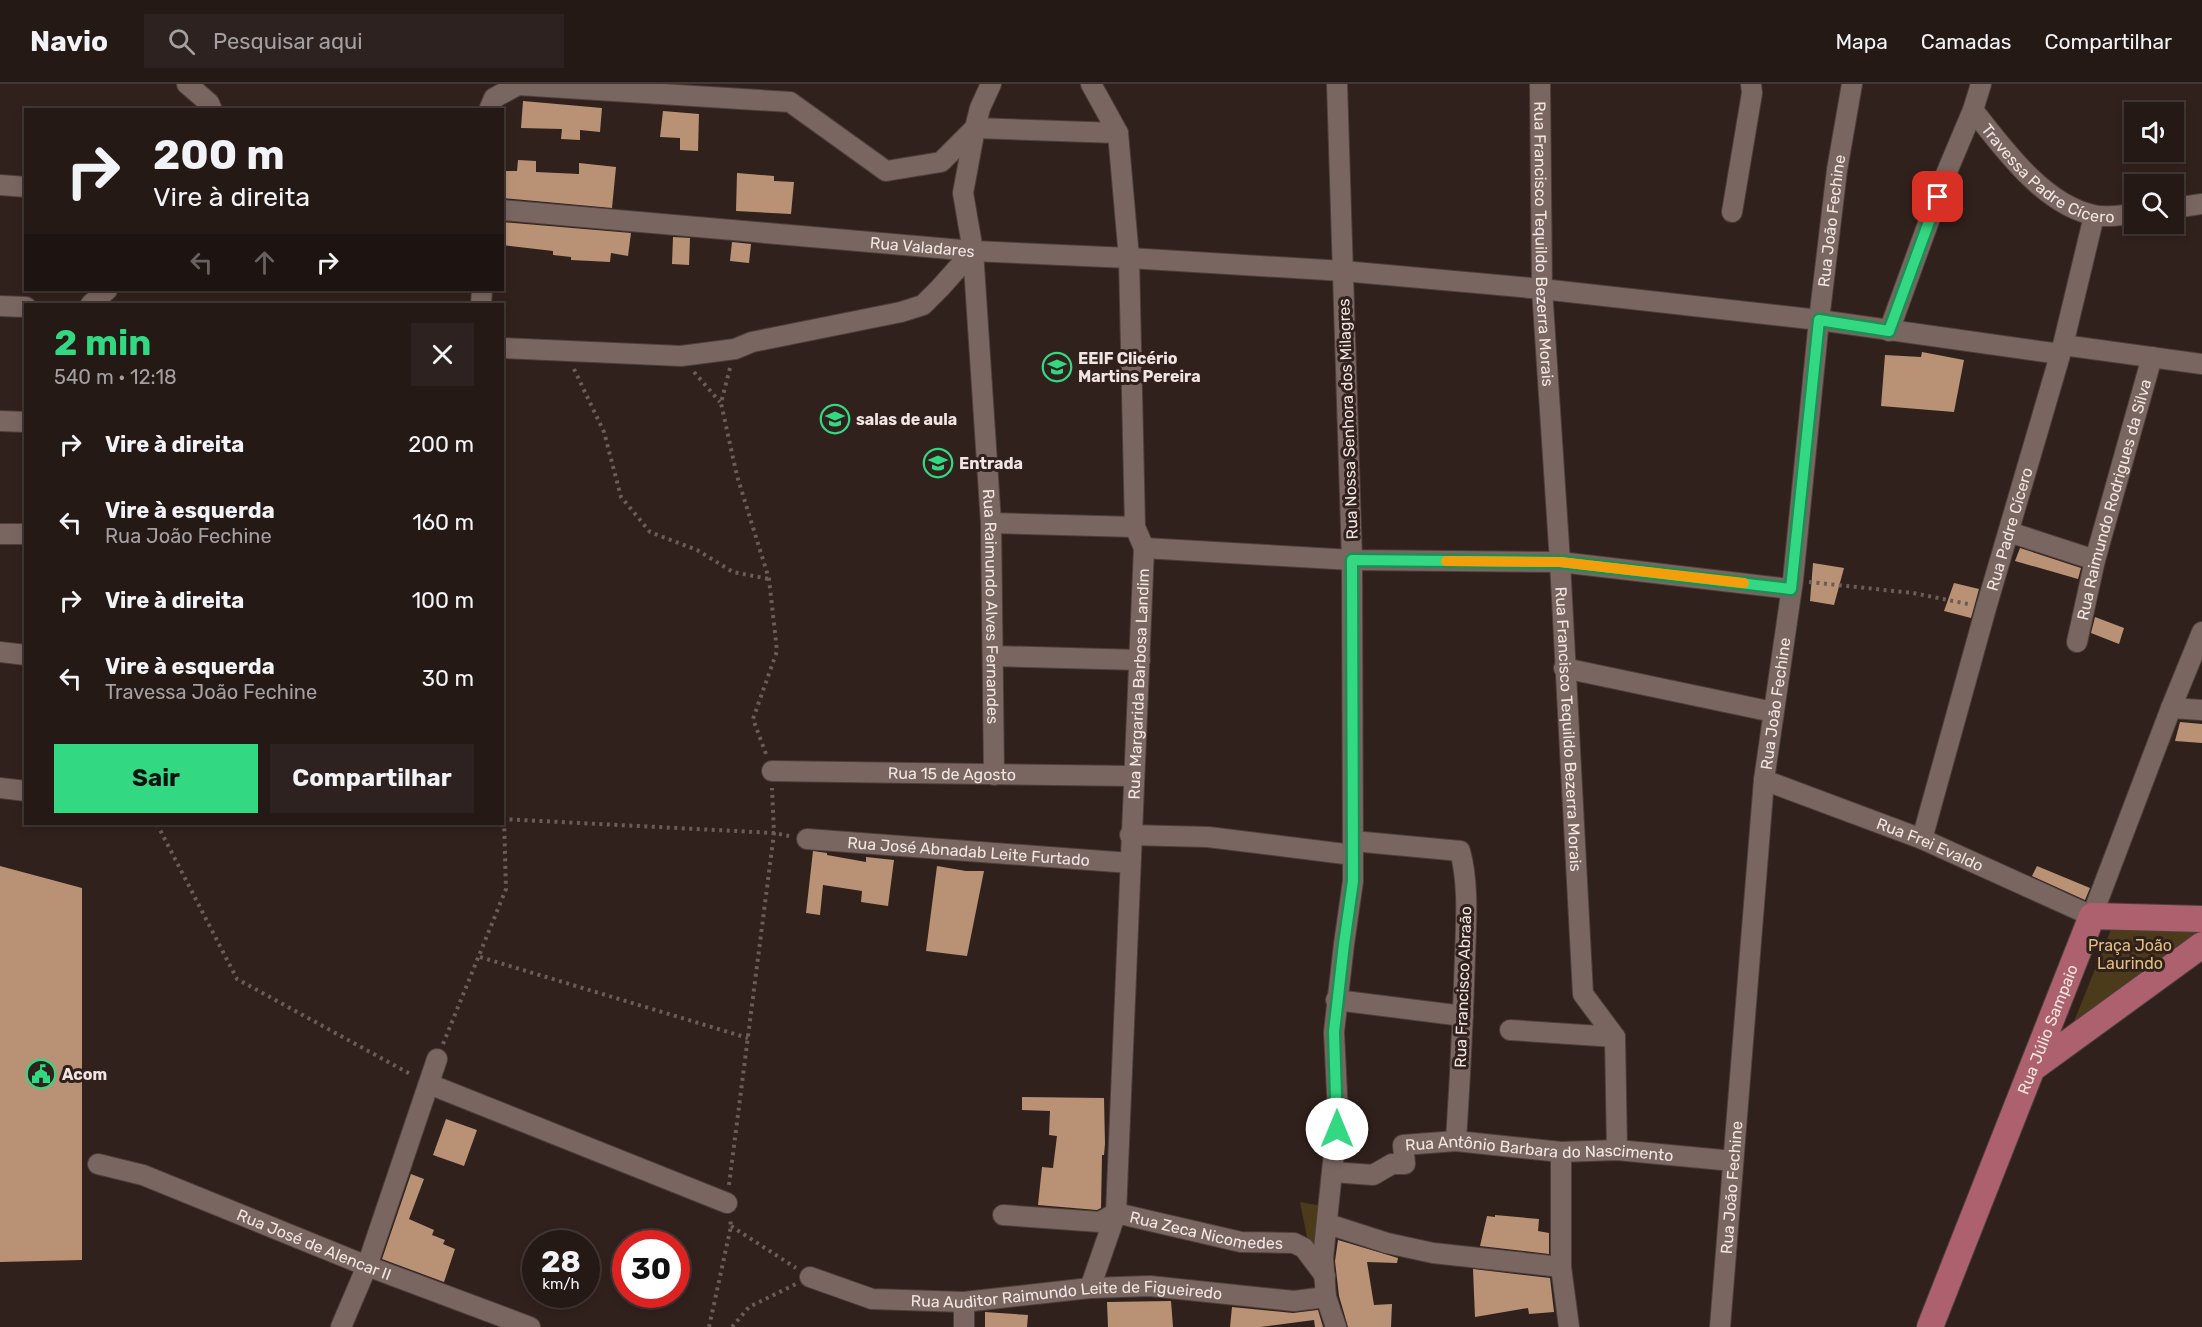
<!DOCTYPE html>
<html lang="pt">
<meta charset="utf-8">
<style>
body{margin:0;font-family:Rubik,sans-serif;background:#2d221f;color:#f1f3f6;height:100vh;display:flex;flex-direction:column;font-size:22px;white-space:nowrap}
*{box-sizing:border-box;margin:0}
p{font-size:20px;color:#a3a0a1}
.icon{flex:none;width:33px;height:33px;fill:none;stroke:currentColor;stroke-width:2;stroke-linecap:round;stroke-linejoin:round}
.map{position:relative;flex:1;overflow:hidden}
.drawer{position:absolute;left:24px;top:219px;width:480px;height:522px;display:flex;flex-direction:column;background:#251916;border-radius:0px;box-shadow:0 3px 9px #0003,0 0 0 2px #423835}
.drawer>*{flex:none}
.guide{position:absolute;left:24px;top:24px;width:480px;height:183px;border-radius:0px;box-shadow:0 3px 9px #0003,0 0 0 2px #423835;background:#251916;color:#f1f3f6;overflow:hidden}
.controls{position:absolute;left:2124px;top:18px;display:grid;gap:12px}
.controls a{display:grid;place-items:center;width:60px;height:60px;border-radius:0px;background:#251916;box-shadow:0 3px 9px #0003,0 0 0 2px #423835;font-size:30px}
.speed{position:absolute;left:522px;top:1146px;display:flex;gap:12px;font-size:30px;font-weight:700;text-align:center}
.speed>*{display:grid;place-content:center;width:78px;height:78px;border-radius:50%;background:#251916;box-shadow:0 3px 9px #0003,0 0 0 2px #423835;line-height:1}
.speed small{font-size:15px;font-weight:400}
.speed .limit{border:9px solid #d22;background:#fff;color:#111}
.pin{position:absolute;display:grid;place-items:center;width:51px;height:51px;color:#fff;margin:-26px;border-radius:12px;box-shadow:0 3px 9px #0006}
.me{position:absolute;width:66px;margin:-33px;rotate:0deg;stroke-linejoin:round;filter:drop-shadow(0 0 4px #0008)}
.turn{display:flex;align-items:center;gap:21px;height:126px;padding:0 30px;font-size:27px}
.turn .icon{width:78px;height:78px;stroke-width:2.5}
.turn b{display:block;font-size:42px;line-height:51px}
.lanes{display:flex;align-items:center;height:57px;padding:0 30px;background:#0003;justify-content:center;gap:30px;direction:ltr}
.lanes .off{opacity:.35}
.round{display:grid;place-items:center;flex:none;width:63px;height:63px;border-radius:0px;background:#2d221f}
.overview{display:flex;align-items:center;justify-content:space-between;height:102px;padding:0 30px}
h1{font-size:36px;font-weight:700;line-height:45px;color:#33d882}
.button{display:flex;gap:12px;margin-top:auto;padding:12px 30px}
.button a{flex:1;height:69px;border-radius:0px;background:#33d882;color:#111;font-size:24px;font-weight:700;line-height:69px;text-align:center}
.button a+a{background:#2d221f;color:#f1f3f6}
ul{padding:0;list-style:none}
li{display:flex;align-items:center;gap:18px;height:78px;padding:0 30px}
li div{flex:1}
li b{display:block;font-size:22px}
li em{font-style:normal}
header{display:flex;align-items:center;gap:36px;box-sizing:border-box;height:84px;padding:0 30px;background:#251916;border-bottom:2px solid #423835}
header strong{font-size:28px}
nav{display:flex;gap:33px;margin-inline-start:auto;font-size:21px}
.search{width:420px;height:54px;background:#2d221f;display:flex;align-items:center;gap:15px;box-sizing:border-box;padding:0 21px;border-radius:0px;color:#a3a0a1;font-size:22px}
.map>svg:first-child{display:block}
.green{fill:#4c3b1a}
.building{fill:#b99276}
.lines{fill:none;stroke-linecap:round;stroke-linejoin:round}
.minor-casing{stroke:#4d3f3c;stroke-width:22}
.major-casing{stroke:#4d3f3c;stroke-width:28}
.path{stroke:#6b5c59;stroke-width:4;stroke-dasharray:3 4.5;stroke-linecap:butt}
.minor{stroke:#7a6661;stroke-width:20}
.major{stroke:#ad616e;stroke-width:26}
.route-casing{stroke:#218c54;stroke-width:15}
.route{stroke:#33d882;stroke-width:10}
.slow{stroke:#f59e0b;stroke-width:10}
.labels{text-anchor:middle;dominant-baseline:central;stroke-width:6;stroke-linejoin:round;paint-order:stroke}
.street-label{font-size:16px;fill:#f0e5e2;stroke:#31211d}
.poi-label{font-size:16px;font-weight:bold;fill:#f0e5e2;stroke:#31211d;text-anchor:start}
.park-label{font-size:16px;fill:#e2bf7f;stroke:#31211d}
</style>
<header>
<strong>Navio</strong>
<div class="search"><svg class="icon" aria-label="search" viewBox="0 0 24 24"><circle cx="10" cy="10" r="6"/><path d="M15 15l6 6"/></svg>Pesquisar aqui</div>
<nav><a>Mapa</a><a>Camadas</a><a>Compartilhar</a></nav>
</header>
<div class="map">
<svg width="2202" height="1243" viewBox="0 0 2202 1243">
<rect width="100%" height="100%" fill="#31211d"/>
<g class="green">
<polygon points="2112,843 2202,846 2202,850 2069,950"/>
<polygon points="1300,1118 1323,1122 1317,1165 1310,1168"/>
</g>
<g class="building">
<polygon points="523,17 602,24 600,48 580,46 580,56 561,55 562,45 521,44"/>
<polygon points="663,27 699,30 698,67 680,66 680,54 660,53"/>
<polygon points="518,76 536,77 536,88 579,90 579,79 616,83 612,124 502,114 502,87 517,87"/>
<polygon points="737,89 774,92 774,97 794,98 791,130 736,127"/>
<polygon points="502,138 631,149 628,172 611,169 610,178 571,176 571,173 553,171 553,167 502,161"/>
<polygon points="673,153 690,154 689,181 672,180"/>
<polygon points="732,158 751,160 749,179 730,177"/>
<polygon points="1922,268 1964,276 1954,328 1881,322 1885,271 1921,273"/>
<polygon points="2020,464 2081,484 2078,495 2015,477"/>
<polygon points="1813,479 1844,484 1834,521 1810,517"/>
<polygon points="1954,499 1979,505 1971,534 1944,527"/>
<polygon points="2095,533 2124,544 2119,560 2091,549"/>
<polygon points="2180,638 2202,640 2202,659 2175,657"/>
<polygon points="813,767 827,769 827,771 866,778 866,773 894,776 888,822 861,818 862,807 823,801 820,831 806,829"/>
<polygon points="0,782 82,804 82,1176 0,1178"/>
<polygon points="937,782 966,787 984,787 967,872 926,867"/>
<polygon points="2037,782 2090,804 2085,816 2032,792"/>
<polygon points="1022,1013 1104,1014 1105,1060 1104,1071 1102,1071 1101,1124 1097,1126 1038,1121 1042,1083 1053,1084 1057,1052 1049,1051 1050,1027 1022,1026"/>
<polygon points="446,1035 477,1046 464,1082 433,1071"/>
<polygon points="411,1090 424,1095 409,1135 434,1146 432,1151 445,1156 443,1160 455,1165 444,1198 382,1175"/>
<polygon points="1495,1131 1539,1135 1538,1147 1549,1149 1549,1170 1480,1162 1487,1132 1495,1133"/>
<polygon points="1338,1156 1398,1174 1397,1179 1367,1178 1374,1221 1392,1220 1391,1243 1348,1243 1339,1212 1335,1177"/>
<polygon points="1473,1185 1550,1194 1554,1228 1529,1230 1528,1224 1475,1233"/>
<polygon points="1171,1217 1173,1243 1108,1243 1107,1218"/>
<polygon points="1232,1223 1293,1229 1318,1226 1323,1243 1315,1243 1314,1236 1260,1243 1230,1243"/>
<polygon points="985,1228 1028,1231 1027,1243 985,1243"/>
</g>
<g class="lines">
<g class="minor-casing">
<g id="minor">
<polyline points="187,0 209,19 212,26"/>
<path id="s1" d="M 991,0 L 980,24 L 975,44 L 963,109 L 973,167 L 991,439 L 994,691"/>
<path id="s2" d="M 1540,0 L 1542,205 L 1560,478 L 1583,910 L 1615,953 L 1617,1066"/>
<polyline points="489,26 494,14 518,1 790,18 886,87 941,78 975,44 1118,49"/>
<path id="s3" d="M 1973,26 C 2003,64 2043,120 2093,131 C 2105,134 2122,131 2134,130"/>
<polyline points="0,101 26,103"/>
<polyline points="2174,124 2202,120"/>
<path id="s4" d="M 502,126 L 973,167 L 1129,174 L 1343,187 L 1542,205 L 1819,236 L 2060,270"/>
<polyline points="1732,128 1752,9 1751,0"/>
<polyline points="91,220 107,206"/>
<polyline points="481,220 482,206"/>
<polyline points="0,222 26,223"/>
<polyline points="1889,247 1946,90 1973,26 1981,0"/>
<polyline points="2063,261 2202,280"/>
<polyline points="502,264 681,272 735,265 752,258 901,228 923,221 940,204 973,167"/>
<polyline points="0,337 26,338"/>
<polyline points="991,439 1135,443"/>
<polyline points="2009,448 2095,476"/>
<polyline points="0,450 26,450"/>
<polyline points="1144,464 1352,476 1560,478 1791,505"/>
<path id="s5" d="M 2077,558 L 2095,476 L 2152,273"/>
<polyline points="0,568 26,571"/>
<polyline points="993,572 1140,576"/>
<polyline points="1564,584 1773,628"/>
<polyline points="2171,624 2202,626"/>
<path id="s6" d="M 772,687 L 1133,692"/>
<path id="s7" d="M 1764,696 L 1922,755 L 2092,832 L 2171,624 L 2202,548"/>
<polyline points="0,704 26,707"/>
<polyline points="1130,751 1208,753 1353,771"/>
<path id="s8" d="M 807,755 L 1130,779"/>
<path id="s9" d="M 1922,755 L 1986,524 L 2063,261 L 2094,132"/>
<path d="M 1353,757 L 1460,767 C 1469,800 1466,838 1465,872 C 1463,934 1460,996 1456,1057"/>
<polyline points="1336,916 1463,932"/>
<polyline points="1510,946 1615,953"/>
<polyline points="429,1000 727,1119"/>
<polyline points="1561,1068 1561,1183 1569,1243"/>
<path id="s10" d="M 98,1080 L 143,1091 L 367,1182 L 530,1243"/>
<path id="s11" d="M 1333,1088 L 1373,1091 L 1392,1080 L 1405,1080 L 1403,1061 L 1456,1057 L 1561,1068 L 1617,1066 L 1733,1077"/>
<path id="s12" d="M 1003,1131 L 1100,1138 L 1116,1129 L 1241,1158 L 1294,1159 L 1304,1164 L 1325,1192"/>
<polyline points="1328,1140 1387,1159 1433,1169 1561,1183"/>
<path id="s13" d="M 810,1193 L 872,1215 L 964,1218 L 1090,1204 L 1150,1202 L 1294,1217 L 1326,1213"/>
<path id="s14" d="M 1090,1204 L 1116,1129 L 1144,464 L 1135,443 L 1129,174 L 1118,49 L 1091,0"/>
<polyline points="964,1218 964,1243"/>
<polyline points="341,1243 367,1182 437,975"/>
<polyline points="1336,1243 1326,1213 1323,1174 1338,1030 1334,948 1344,860 1353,797 1352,476 1337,0"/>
<path id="s15" d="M 1720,1243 L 1764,696 L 1793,496 L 1819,236 L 1837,86 L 1852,0"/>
</g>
</g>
<g class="major-casing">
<g id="major">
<polyline points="2033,984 2202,861"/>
<path id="s16" d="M 1930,1243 L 2092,832 L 2202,835"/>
</g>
</g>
<g class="path">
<polyline points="730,284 721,319 737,392 769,495 777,567 753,635 766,670"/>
<polyline points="574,285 604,348 621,413 650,448 697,466 733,488 769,495"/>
<polyline points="694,288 720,318"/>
<polyline points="1809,498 1913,509 1968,520"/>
<polyline points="502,735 774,749 789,752"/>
<polyline points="157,740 237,895 412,991"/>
<polyline points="480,873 748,954"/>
<polyline points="443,960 506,805 504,735"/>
<polyline points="729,1101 774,749 772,704"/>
<polyline points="731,1142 796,1184"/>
<polyline points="709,1243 731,1142 730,1135"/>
<polyline points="732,1243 749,1223 796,1200"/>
</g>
<use href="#minor" class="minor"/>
<use href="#major" class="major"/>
</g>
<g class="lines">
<g class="route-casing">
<polyline id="route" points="1337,1045 1334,948 1344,860 1353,797 1352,476 1560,478 1791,505 1819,236 1889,247 1938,113"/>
</g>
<use href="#route" class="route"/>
<polyline class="slow" points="1446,477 1560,478 1744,499"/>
</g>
<defs>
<g id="school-ring" transform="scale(1.5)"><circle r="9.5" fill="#31211d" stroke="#33d882" stroke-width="1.5"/><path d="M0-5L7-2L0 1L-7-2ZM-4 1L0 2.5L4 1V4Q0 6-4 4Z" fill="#33d882"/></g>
<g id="civic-ring" transform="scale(1.5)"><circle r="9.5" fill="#31211d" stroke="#33d882" stroke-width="1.5"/><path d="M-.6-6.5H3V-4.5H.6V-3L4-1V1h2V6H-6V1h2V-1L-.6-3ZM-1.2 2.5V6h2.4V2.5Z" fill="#33d882"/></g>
</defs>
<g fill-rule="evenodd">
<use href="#school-ring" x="1057" y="283"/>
<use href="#school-ring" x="835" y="335"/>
<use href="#school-ring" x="938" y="379"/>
<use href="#civic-ring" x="41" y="990"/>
</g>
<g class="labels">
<g class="street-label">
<text stroke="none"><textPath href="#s3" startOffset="102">Travessa Padre Cícero</textPath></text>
<text stroke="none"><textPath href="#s15" startOffset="1112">Rua João Fechine</textPath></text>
<text stroke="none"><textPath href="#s2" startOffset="160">Rua Francisco Tequildo Bezerra Morais</textPath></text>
<text stroke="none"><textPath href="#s4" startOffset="422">Rua Valadares</textPath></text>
<text transform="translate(1348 335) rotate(-92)">Rua Nossa Senhora dos Milagres</text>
<text stroke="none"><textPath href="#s5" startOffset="147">Rua Raimundo Rodrigues da Silva</textPath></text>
<text stroke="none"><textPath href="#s9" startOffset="322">Rua Padre Cícero</textPath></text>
<text stroke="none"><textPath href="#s1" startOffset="528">Rua Raimundo Alves Fernandes</textPath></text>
<text stroke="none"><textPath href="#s14" startOffset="609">Rua Margarida Barbosa Landim</textPath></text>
<text stroke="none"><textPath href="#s15" startOffset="626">Rua João Fechine</textPath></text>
<text stroke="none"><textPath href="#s2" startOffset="646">Rua Francisco Tequildo Bezerra Morais</textPath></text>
<text stroke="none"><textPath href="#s6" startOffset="180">Rua 15 de Agosto</textPath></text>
<text stroke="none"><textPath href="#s7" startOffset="178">Rua Frei Evaldo</textPath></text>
<text stroke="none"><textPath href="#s8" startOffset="162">Rua José Abnadab Leite Furtado</textPath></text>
<text transform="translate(1463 903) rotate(-88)">Rua Francisco Abraão</text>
<text stroke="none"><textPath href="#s16" startOffset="320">Rua Júlio Sampaio</textPath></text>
<text stroke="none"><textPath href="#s11" startOffset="231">Rua Antônio Barbara do Nascimento</textPath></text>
<text stroke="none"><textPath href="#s15" startOffset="140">Rua João Fechine</textPath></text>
<text stroke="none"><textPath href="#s12" startOffset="208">Rua Zeca Nicomedes</textPath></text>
<text stroke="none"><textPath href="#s10" startOffset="231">Rua José de Alencar II</textPath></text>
<text stroke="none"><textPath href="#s13" startOffset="261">Rua Auditor Raimundo Leite de Figueiredo</textPath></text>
</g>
<g class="poi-label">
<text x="1078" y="274">EEIF Clicério<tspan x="1078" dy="18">Martins Pereira</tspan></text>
<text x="856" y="335">salas de aula</text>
<text x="959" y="379">Entrada</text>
<text x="62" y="990">Acom</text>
</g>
<g class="park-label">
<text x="2130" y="861">Praça João<tspan x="2130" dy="18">Laurindo</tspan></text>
</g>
</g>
</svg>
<div class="controls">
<a><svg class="icon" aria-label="sound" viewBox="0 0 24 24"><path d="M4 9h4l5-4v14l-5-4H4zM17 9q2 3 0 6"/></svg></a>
<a><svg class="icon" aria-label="search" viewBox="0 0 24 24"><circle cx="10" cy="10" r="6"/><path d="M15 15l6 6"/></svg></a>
</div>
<div class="speed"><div>28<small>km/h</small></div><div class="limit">30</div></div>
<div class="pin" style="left:1938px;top:113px;background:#d93025"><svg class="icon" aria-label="arrive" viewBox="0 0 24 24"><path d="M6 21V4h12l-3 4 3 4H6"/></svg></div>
<svg class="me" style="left:1337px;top:1045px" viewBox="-20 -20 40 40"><circle r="19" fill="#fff"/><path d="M0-13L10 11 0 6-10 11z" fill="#33d882"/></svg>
<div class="guide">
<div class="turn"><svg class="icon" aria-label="right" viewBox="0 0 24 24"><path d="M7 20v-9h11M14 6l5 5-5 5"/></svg><div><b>200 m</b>Vire à direita</div></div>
<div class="lanes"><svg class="icon off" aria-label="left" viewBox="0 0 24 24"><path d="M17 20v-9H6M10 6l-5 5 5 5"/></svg><svg class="icon off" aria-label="ahead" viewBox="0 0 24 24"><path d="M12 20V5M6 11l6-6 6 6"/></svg><svg class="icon" aria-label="right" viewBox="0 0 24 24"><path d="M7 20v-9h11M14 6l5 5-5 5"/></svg></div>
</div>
<section class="drawer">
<div class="overview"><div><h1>2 min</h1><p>540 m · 12:18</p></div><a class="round"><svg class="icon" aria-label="close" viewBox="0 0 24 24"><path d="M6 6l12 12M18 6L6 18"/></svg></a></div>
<ul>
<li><svg class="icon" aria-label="right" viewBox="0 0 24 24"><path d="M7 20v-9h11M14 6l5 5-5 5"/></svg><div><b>Vire à direita</b></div><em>200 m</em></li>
<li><svg class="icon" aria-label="left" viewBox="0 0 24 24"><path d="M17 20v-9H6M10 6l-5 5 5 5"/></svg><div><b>Vire à esquerda</b><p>Rua João Fechine</p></div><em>160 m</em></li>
<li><svg class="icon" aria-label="right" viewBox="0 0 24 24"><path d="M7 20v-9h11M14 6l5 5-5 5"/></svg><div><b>Vire à direita</b></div><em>100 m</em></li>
<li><svg class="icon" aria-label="left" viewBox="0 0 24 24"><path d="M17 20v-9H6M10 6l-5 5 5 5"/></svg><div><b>Vire à esquerda</b><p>Travessa João Fechine</p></div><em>30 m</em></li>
</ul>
<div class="button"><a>Sair</a><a>Compartilhar</a></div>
</section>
</div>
